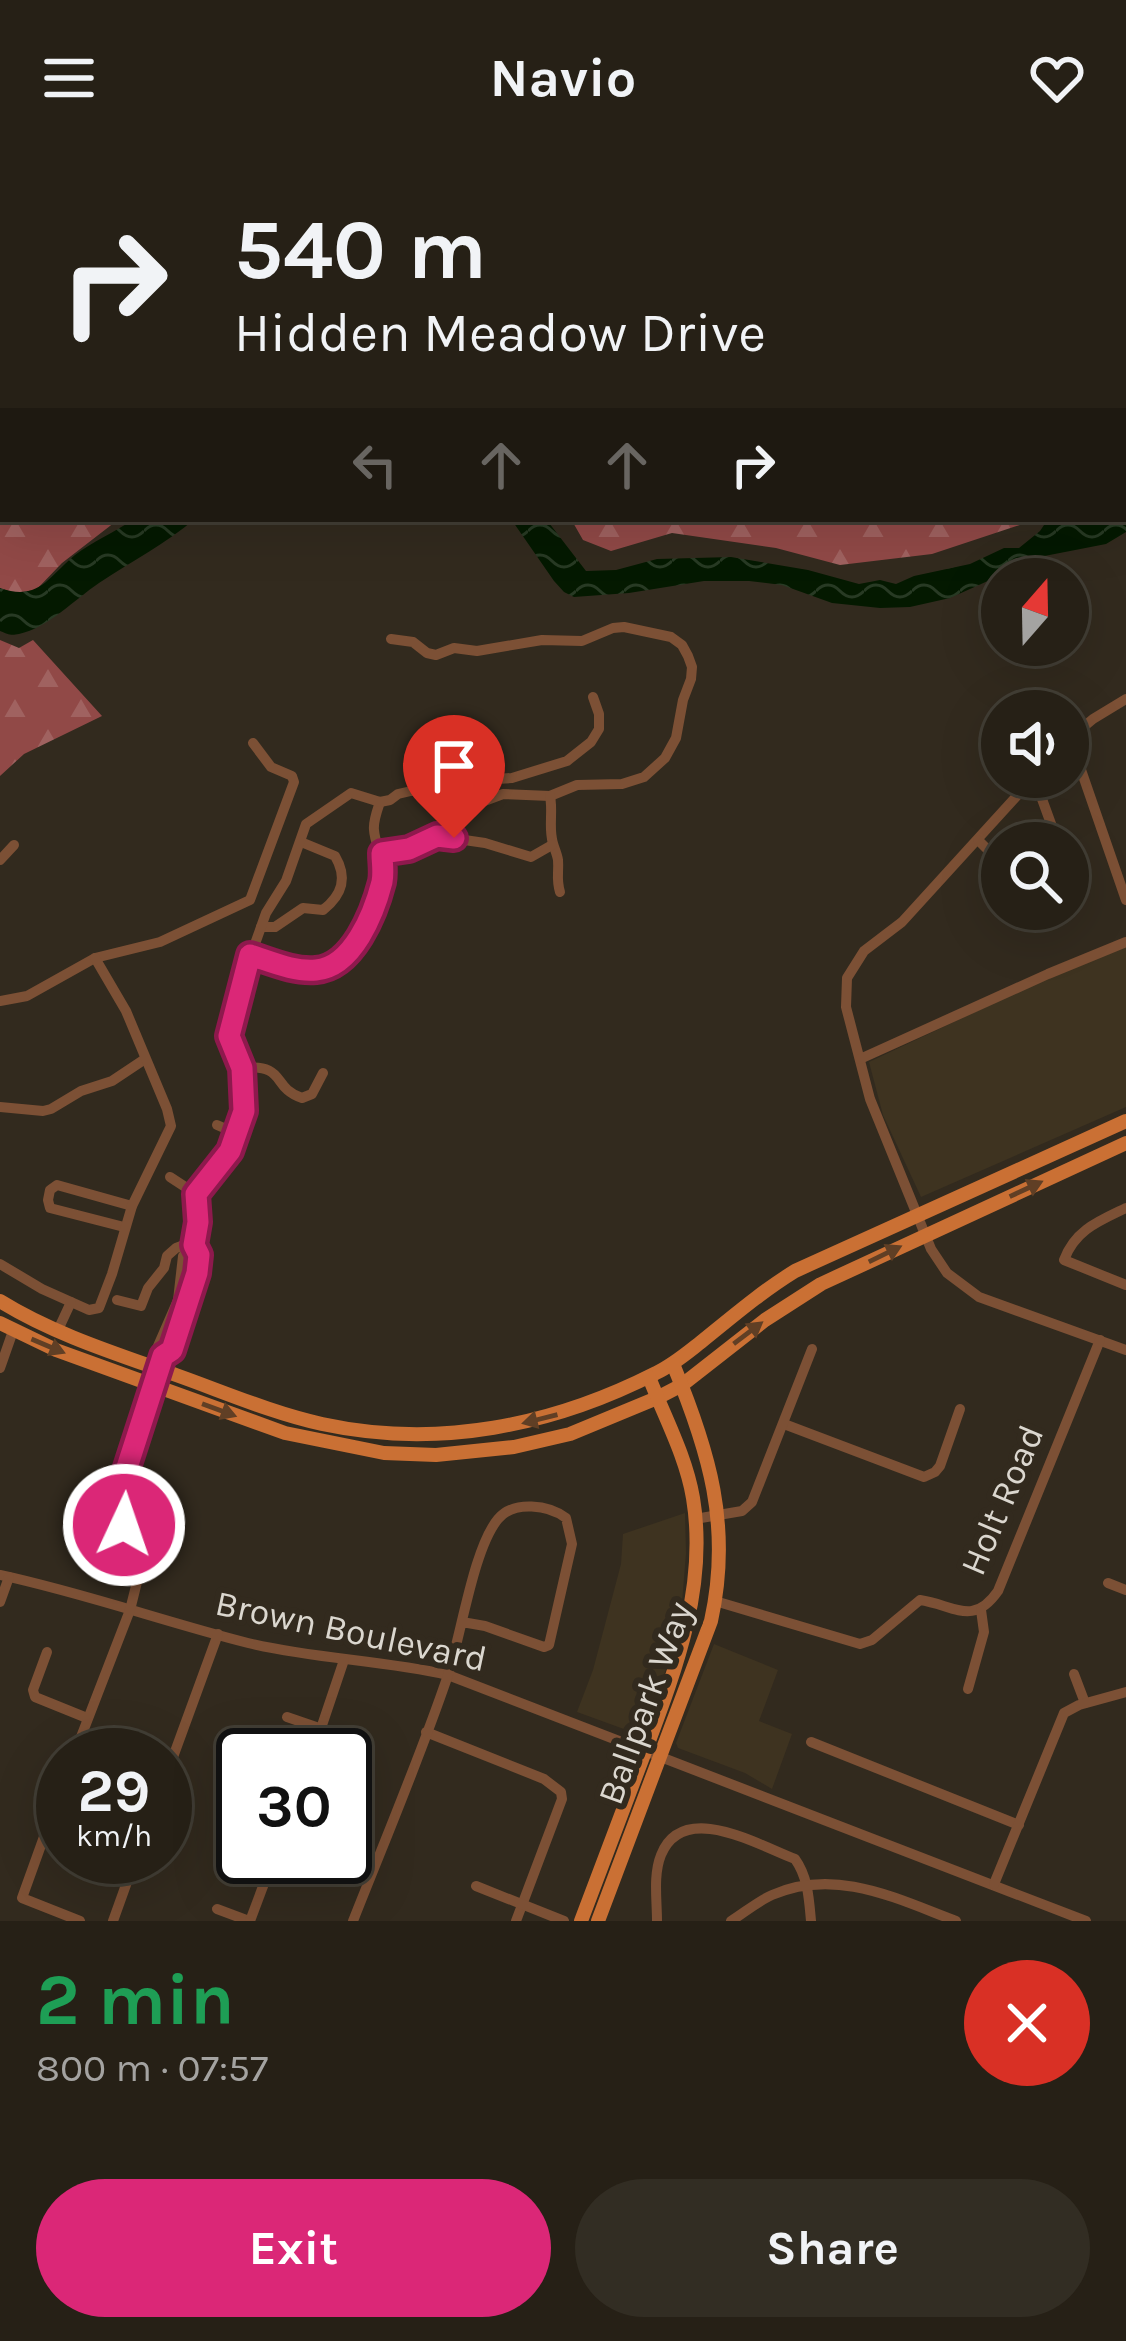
<!DOCTYPE html>
<meta charset="utf-8">
<style>
body{margin:0;font-family:Karla,sans-serif;background:#322d23;color:#f1f3f6;height:100vh;display:flex;flex-direction:column;font-size:45px;white-space:nowrap}
*{box-sizing:border-box;margin:0}
p{font-size:39px;color:#a4a3a1}
.icon{flex:none;width:66px;height:66px;fill:none;stroke:currentColor;stroke-width:2;stroke-linecap:round;stroke-linejoin:round}
.map{position:relative;height:1765px;overflow:hidden}
.sheet{display:flex;flex-direction:column;background:#262016;flex:1}
.sheet>*{flex:none}
.top-card{position:absolute;left:0px;top:0px;width:1128px;height:366px;box-shadow:0 12px 48px #0002,0 0 0 3px #423e35;background:#262016;color:#f1f3f6;overflow:hidden}
.needle{width:78px;rotate:20deg}
.controls{position:absolute;left:981px;top:402px;display:grid;gap:24px}
.controls a{display:grid;place-items:center;width:108px;height:108px;border-radius:50%;background:#262016;box-shadow:0 12px 48px #0002,0 0 0 3px #423e35;font-size:60px}
.speed{position:absolute;left:36px;top:1572px;display:flex;gap:24px;font-size:60px;font-weight:700;text-align:center}
.speed>*{display:grid;place-content:center;width:156px;height:156px;border-radius:50%;background:#262016;box-shadow:0 12px 48px #0002,0 0 0 3px #423e35;line-height:1}
.speed small{font-size:30px;font-weight:400}
.speed .limit{border:6px solid #111;border-radius:18px;background:#fff;color:#111}
.pin{position:absolute;display:grid;place-items:center;width:102px;height:102px;color:#fff;margin:-123px -51px;border-radius:50% 50% 50% 0;rotate:-45deg;box-shadow:0 0 12px #0007}
.pin .icon{rotate:45deg}
.me{position:absolute;width:132px;margin:-66px;rotate:3deg;stroke-linejoin:round;filter:drop-shadow(0 0 9px #0008)}
.turn{display:flex;align-items:center;gap:42px;height:252px;padding:0 36px;font-size:54px}
.turn .icon{width:156px;height:156px;stroke-width:2.5}
.turn b{display:block;font-size:84px;line-height:102px}
.lanes{display:flex;align-items:center;height:114px;padding:0 36px;background:#0003;justify-content:center;gap:60px;direction:ltr}
.lanes .off{opacity:.35}
.round{display:grid;place-items:center;flex:none;width:126px;height:126px;border-radius:63px;background:#322d23}
.head{display:flex;align-items:center;justify-content:space-between;height:204px;padding:0 36px}
h1{font-size:72px;font-weight:700;line-height:90px;color:#1e9e55}
.primary-button{display:flex;gap:24px;margin-top:auto;padding:24px 36px}
.primary-button a{flex:1;height:138px;border-radius:72px;background:#db2777;color:#fff;font-size:48px;font-weight:700;line-height:138px;text-align:center}
.primary-button a+a{background:#322d23;color:#f1f3f6}
header{display:flex;justify-content:space-between;align-items:center;height:156px;padding:0 36px;background:#262016;font-size:54px;font-weight:700}
.map>svg:first-child{display:block}
.built{fill:#3e3320}
.forest{fill:url(#forest-firs)}
.water{fill:url(#water-waves)}
.lines{fill:none;stroke-linecap:round;stroke-linejoin:round}
.minor{stroke:#7c5035;stroke-width:10}
.major{stroke:#ca7034;stroke-width:14}
.oneway{fill:#603f25}
.route-casing{stroke:#8e194d;stroke-width:30}
.route{stroke:#db2777;stroke-width:21}
.labels{text-anchor:middle;dominant-baseline:central;stroke-width:12;stroke-linejoin:round;paint-order:stroke}
.street-label{font-size:36px;fill:#dbd7cf;stroke:#322a1e}
</style>
<header><svg class="icon" aria-label="menu" viewBox="0 0 24 24"><path d="M4 6h16M4 12h16M4 18h16"/></svg>Navio<svg class="icon" aria-label="heart" viewBox="0 0 24 24"><path d="M12 20l-8-8c-3-5 5-10 8-4 3-6 11-1 8 4z"/></svg></header>
<div class="map">
<svg width="1126" height="1765" viewBox="0 0 1126 1765">
<defs>
<pattern id="forest-firs" width="22" height="20" patternUnits="userSpaceOnUse" patternTransform="scale(3)"><rect width="22" height="20" fill="#914947"/><path d="M5 1l3.5 6h-7zM16 11l3.5 6h-7z" fill="#a06260"/></pattern>
<pattern id="water-waves" width="16" height="10" patternUnits="userSpaceOnUse" patternTransform="scale(3)"><rect width="16" height="10" fill="#041900"/><path d="M0 5q4-4 8 0t8 0" fill="none" stroke="#283a24"/></pattern>
</defs>
<rect width="100%" height="100%" fill="#322a1e"/>
<g class="built">
<polygon points="1126,791 1126,951 921,1041 883,959 869,906 1045,823"/>
<polygon points="685,1357 686,1397 680,1472 643,1580 577,1556 593,1514 621,1408 623,1378"/>
<polygon points="714,1488 778,1514 759,1565 792,1578 772,1633 745,1617 678,1592 676,1587"/>
</g>
<g class="forest">
<polygon points="3,307 3,363 119,363 62,407 36,434 13,437 0,432 0,319"/>
<polygon points="571,363 1038,363 932,398 840,409 776,392 672,377 611,395 583,384"/>
<polygon points="0,484 19,492 33,484 102,560 24,598 0,620"/>
</g>
<g class="water">
<polygon points="60,0 291,0 287,3 63,3"/>
<polygon points="549,0 1093,0 1091,3 552,3"/>
<polygon points="1126,269 1126,376 1106,388 1024,404 990,424 950,442 910,451 880,452 832,447 782,429 749,425 704,425 629,437 574,441 564,436 554,425 511,363 546,363 586,415 616,414 657,403 731,401 808,414 859,428 880,424 896,428 914,420 970,408 1004,392 1019,392 1040,375 1048,363 1125,363"/>
<path d="M 134,363 L 195,363 C 165,388 132,405 99,427 C 75,443 48,472 19,478 C 10,480 8,478 0,475 L 0,432 C 39,446 49,420 75,399 C 92,386 115,376 134,363 Z"/>
</g>
<g class="lines">
<g class="minor">
<polyline points="391,483 413,486 427,497 436,499 454,492 477,495 542,484 582,485 613,472 624,471 671,481 682,489 688,500 692,511 691,523 683,544 676,582 665,602 644,621 622,628 577,629 550,640 503,638 479,647 461,643 453,635"/>
<polyline points="1070,582 1126,744"/>
<polyline points="1068,584 1093,563 1126,543"/>
<polyline points="1034,621 902,766 864,795 847,822 846,851 870,943 931,1093 947,1117 979,1141 1126,1194"/>
<polyline points="1034,621 1054,676"/>
<path d="M 550,640 C 553,655 549,668 552,683 C 553,690 557,697 558,704 C 559,717 556,723 560,736"/>
<polyline points="978,684 1002,708"/>
<polyline points="382,697 408,693 437,680 485,687 531,701 552,689"/>
<polyline points="0,704 14,689"/>
<path d="M 261,771 L 275,771 L 303,752 L 323,754 C 342,739 348,722 335,700 L 301,686"/>
<path d="M 251,799 C 305,816 340,829 367,765 C 373,751 382,735 383,720 C 385,703 375,690 374,674 C 373,665 377,655 380,646"/>
<polyline points="0,845 27,840 95,802 160,786 250,744 294,626 292,620 271,611 253,587"/>
<polyline points="860,903 1048,818 1126,786"/>
<path d="M 242,912 C 288,908 270,931 302,942 L 312,938 L 323,917"/>
<polyline points="0,951 43,955 51,953 81,935 112,925 145,903"/>
<polyline points="217,969 238,978"/>
<polyline points="170,1021 196,1038"/>
<path d="M 1126,1052 C 1099,1065 1075,1074 1064,1104 L 1126,1129"/>
<polyline points="124,1071 50,1052 48,1044 50,1034 57,1029 132,1050"/>
<polyline points="0,1108 42,1133 89,1154 99,1152 112,1118 132,1050 171,970 167,953 126,855 95,802"/>
<polyline points="117,1144 141,1150 148,1132 164,1112 167,1100 176,1092 192,1086"/>
<polyline points="58,1174 71,1146"/>
<polyline points="163,1199 172,1194 197,1117 199,1099 194,1089 198,1066 196,1038 221,1008 238,978 244,955 244,925 242,912 229,880 251,799 266,757 286,725 306,668 351,637 380,646 390,644 398,638 411,635 453,635 480,624 512,622 567,605 591,586 599,573 599,558 593,541"/>
<polyline points="0,1212 13,1175"/>
<polyline points="784,1268 924,1321 935,1316 940,1310 960,1253"/>
<polyline points="695,1363 742,1355 752,1346 812,1193"/>
<path d="M 0,1419 C 84,1437 165,1466 248,1487 C 314,1503 382,1504 448,1519 L 1086,1765"/>
<polyline points="1108,1427 1126,1434"/>
<path d="M 715,1445 L 860,1488 L 872,1484 L 920,1444 C 954,1449 973,1471 998,1435 L 1100,1184"/>
<polyline points="0,1446 9,1421"/>
<polyline points="47,1496 33,1534 35,1541 87,1562"/>
<polyline points="1074,1518 1085,1547"/>
<polyline points="968,1533 984,1476 981,1454"/>
<polyline points="287,1561 322,1573"/>
<polyline points="426,1576 544,1623 561,1636 562,1643 516,1765"/>
<polyline points="811,1586 1019,1669"/>
<polyline points="74,1599 130,1454 138,1422 139,1408 121,1360 120,1333 163,1199 158,1190 178,1144 183,1100 194,1089"/>
<polyline points="312,1599 344,1504"/>
<polyline points="165,1623 218,1478"/>
<polyline points="63,1628 22,1742 80,1765"/>
<polyline points="994,1728 1064,1557 1079,1549 1126,1536"/>
<polyline points="476,1730 564,1765"/>
<polyline points="217,1753 249,1765"/>
<polyline points="113,1765 136,1701"/>
<polyline points="250,1765 274,1701"/>
<path d="M 353,1765 C 385,1684 419,1604 447,1522 C 461,1481 473,1393 498,1363 C 514,1344 549,1349 566,1362 L 572,1388 L 549,1489 L 544,1491 L 485,1470 L 462,1466"/>
<path d="M 657,1765 C 657,1744 653,1719 661,1699 C 683,1644 758,1689 795,1703 C 808,1721 809,1743 811,1765"/>
<path d="M 731,1765 C 744,1757 758,1745 772,1739 C 836,1711 897,1743 956,1765"/>
</g>
<g class="major">
<path d="M 0,1145 C 53,1178 117,1198 176,1219 C 224,1236 272,1257 322,1268 C 438,1293 552,1270 656,1217 C 673,1209 687,1197 701,1186 C 732,1161 761,1136 795,1115 L 1126,965"/>
<polyline points="0,1167 56,1194 285,1277 384,1297 436,1299 514,1291 570,1278 657,1242 682,1229 765,1164 821,1128 1126,987"/>
<path d="M 581,1765 C 602,1710 622,1656 643,1601 C 674,1518 708,1433 693,1342 C 686,1300 664,1260 649,1221"/>
<path d="M 598,1765 L 711,1465 C 732,1370 709,1295 673,1208"/>
</g>
</g>
<defs><path id="oneway-solid" d="M-6-.8H1V-3.2L6.5 0L1 3.2V.8H-6Z" transform="scale(3)"/></defs>
<g class="oneway">
<use href="#oneway-solid" transform="translate(1026 1033) rotate(-25)"/>
<use href="#oneway-solid" transform="translate(885 1098) rotate(-26)"/>
<use href="#oneway-solid" transform="translate(748 1177) rotate(-37)"/>
<use href="#oneway-solid" transform="translate(48 1190) rotate(23)"/>
<use href="#oneway-solid" transform="translate(219 1254) rotate(20)"/>
<use href="#oneway-solid" transform="translate(540 1263) rotate(166)"/>
</g>
<g class="lines">
<g class="route-casing">
<path id="route" d="M 124,1369 L 119,1346 L 120,1333 L 163,1200 L 172,1194 L 197,1117 L 199,1099 L 194,1089 L 198,1066 L 196,1038 L 230,995 L 244,955 L 242,912 L 229,880 L 250,799 C 272,806 294,816 316,814 C 353,811 374,757 382,726 C 384,716 382,707 382,697 L 409,693 L 437,680 L 454,682"/>
</g>
<use href="#route" class="route"/>
</g>
<g class="labels">
<g class="street-label">
<text transform="translate(1002 1344) rotate(-67)">Holt Road</text>
<text transform="translate(351 1475) rotate(12)">Brown Boulevard</text>
<text transform="translate(645 1547) rotate(-70)">Ballpark Way</text>
</g>
</g>
</svg>
<div class="controls">
<a><svg class="needle" viewBox="-14 -14 28 28"><path d="M0-13l5 13h-10z" fill="#e53935"/><path d="M0 13l5-13h-10z" fill="#a4a3a1"/></svg></a>
<a><svg class="icon" aria-label="sound" viewBox="0 0 24 24"><path d="M4 9h4l5-4v14l-5-4H4zM17 9q2 3 0 6"/></svg></a>
<a><svg class="icon" aria-label="search" viewBox="0 0 24 24"><circle cx="10" cy="10" r="6"/><path d="M15 15l6 6"/></svg></a>
</div>
<div class="speed"><div>29<small>km/h</small></div><div class="limit">30</div></div>
<div class="pin" style="left:454px;top:682px;background:#d93025"><svg class="icon" aria-label="arrive" viewBox="0 0 24 24"><path d="M6 21V4h12l-3 4 3 4H6"/></svg></div>
<svg class="me" style="left:124px;top:1369px" viewBox="-20 -20 40 40"><circle r="17" fill="#db2777" stroke="#fff" stroke-width="3"/><path d="M0-11L8 9 0 5-8 9z" fill="#fff"/></svg>
<div class="top-card">
<div class="turn"><svg class="icon" aria-label="right" viewBox="0 0 24 24"><path d="M7 20v-9h11M14 6l5 5-5 5"/></svg><div><b>540 m</b>Hidden Meadow Drive</div></div>
<div class="lanes"><svg class="icon off" aria-label="left" viewBox="0 0 24 24"><path d="M17 20v-9H6M10 6l-5 5 5 5"/></svg><svg class="icon off" aria-label="ahead" viewBox="0 0 24 24"><path d="M12 20V5M6 11l6-6 6 6"/></svg><svg class="icon off" aria-label="ahead" viewBox="0 0 24 24"><path d="M12 20V5M6 11l6-6 6 6"/></svg><svg class="icon" aria-label="right" viewBox="0 0 24 24"><path d="M7 20v-9h11M14 6l5 5-5 5"/></svg></div>
</div>
</div>
<section class="sheet">
<div class="head"><div><h1>2 min</h1><p>800 m · 07:57</p></div><a class="round" style="background:#d93025;color:#fff"><svg class="icon" aria-label="close" viewBox="0 0 24 24"><path d="M6 6l12 12M18 6L6 18"/></svg></a></div>
<div class="primary-button"><a>Exit</a><a>Share</a></div>
</section>
